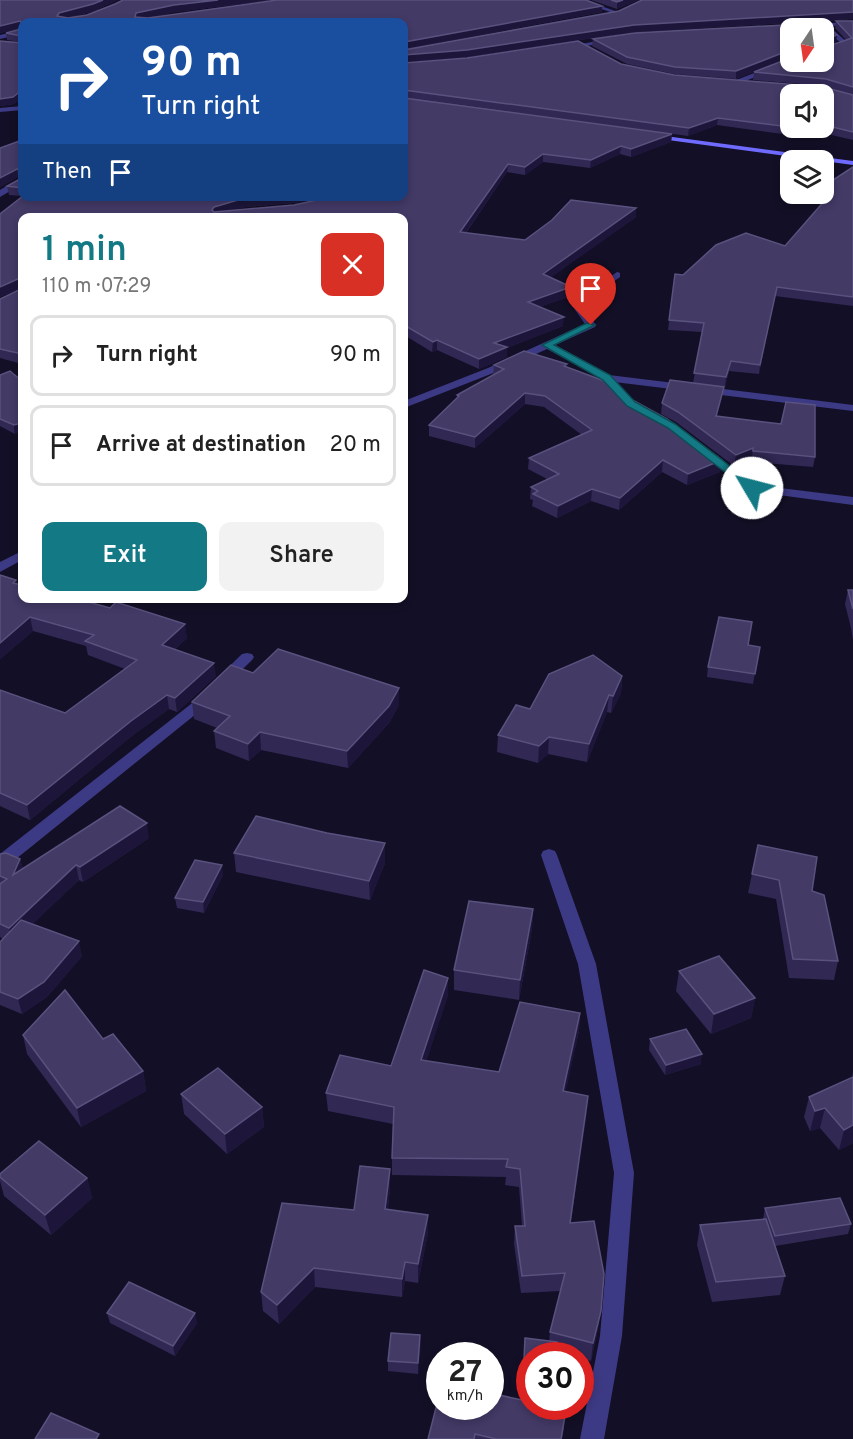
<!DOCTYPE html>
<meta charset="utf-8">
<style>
body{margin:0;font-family:Overpass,sans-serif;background:#f2f2f2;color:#222;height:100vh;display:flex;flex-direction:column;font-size:22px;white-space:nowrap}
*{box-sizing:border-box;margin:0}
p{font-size:20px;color:#767676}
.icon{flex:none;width:33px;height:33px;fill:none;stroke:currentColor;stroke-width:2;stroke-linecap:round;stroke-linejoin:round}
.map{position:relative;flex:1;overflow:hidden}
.panel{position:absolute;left:18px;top:213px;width:390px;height:390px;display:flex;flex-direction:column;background:#fff;border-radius:12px;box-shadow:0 3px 9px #0003}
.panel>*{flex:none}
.top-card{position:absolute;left:18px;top:18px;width:390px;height:183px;border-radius:12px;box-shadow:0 3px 9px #0003;background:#1a4fa0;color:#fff;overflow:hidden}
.needle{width:39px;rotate:193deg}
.controls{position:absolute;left:780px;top:18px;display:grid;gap:12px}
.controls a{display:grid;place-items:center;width:54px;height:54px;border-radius:12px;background:#fff;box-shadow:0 3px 9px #0003;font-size:30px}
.speed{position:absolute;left:426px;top:1342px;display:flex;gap:12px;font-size:30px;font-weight:700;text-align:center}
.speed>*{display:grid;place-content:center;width:78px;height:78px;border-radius:50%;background:#fff;box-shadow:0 3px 9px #0003;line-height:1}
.speed small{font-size:15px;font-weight:400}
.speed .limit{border:9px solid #d22;background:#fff;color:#111}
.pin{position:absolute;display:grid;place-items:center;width:51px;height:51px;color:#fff;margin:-62px -26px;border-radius:50% 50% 50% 0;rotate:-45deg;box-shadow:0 0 6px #0007}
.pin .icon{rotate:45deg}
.me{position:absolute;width:66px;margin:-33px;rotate:307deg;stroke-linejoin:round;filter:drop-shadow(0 0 4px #0008)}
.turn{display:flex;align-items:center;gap:21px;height:126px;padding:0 24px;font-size:27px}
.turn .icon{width:78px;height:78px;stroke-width:2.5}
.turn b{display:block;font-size:42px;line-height:51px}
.then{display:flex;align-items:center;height:57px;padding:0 24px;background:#0003;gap:12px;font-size:22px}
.round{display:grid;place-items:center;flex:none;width:63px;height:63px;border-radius:12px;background:#f2f2f2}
.headline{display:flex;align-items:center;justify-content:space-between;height:102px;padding:0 24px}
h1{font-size:36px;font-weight:600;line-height:45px;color:#137a85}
.action{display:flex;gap:12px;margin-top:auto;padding:12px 24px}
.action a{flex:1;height:69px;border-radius:12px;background:#137a85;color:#fff;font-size:24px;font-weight:600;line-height:69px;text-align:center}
.action a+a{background:#f2f2f2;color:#222}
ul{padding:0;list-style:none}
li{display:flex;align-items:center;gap:18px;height:81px;margin:0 12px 9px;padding:0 12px;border:3px solid #e0e0e0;border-radius:12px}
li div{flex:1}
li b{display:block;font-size:22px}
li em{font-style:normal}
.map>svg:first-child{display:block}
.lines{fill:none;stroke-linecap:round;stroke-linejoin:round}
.street{fill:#3d3a85;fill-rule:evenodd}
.secondary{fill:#6f6bff;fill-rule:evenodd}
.wall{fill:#312854;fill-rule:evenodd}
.shaded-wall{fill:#1d163a}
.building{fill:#433a66;stroke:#5a527e;stroke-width:1.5}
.route{fill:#137a85;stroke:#0c4f56;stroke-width:1.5}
</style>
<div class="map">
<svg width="853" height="1439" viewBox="0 0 853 1439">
<rect width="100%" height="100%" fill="#130f26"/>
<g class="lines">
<g class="street">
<polygon points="575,0 584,0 621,13 616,14"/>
<polygon points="853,21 853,25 829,26 849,44 824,52 824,48 841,43 822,27 803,26"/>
<polygon points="22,30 22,34 0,39 0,35"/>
<polygon points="612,38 614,41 564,50 561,48"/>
<polygon points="790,59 792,62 738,84 731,82"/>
<polygon points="22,106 22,110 0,112 0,108"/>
<polygon points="19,179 22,179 22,184 0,197 0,190"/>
<polygon points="617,272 620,273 620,277 581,305 596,325 595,327 555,345 609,375 853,405 853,411 606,381 547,349 496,372 404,408 404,401 488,368 585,324 571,304"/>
<polygon points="706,449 755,485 853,497 853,505 748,491 702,455 700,453"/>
<polygon points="22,551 22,560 0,572 0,562"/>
<polygon points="247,653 252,654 254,657 252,660 201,710 6,867 0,869 0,854 191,704 242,654"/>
<polygon points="549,849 555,851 557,855 596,964 634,1173 622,1336 604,1439 580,1439 600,1336 614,1173 578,964 541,855 543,851"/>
</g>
<polygon class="secondary" points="650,134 853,161 853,165 653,138 649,136"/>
</g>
<g class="wall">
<polygon points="0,0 117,0 94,11 68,18 87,15 115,4 123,0 271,0 175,12 147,18 602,6 602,12 404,49 22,22 22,98 14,104 0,106 0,41 22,42 7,40 6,33 21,29 21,28 0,33"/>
<polygon points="591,0 638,0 617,9"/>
<path d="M 853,0 L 853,19 L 634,32 L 467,57 L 404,62 L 404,63 L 621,64 L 674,75 L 853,95 L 853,140 L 810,130 L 805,137 L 717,125 L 688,136 L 404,97 L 672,134 L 671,142 L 631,157 L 620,154 L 590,168 L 543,162 L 525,175 L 507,172 L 466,233 L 525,240 L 636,208 L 636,217 L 551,277 L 571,287 L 571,296 L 539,307 L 563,326 L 507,348 L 507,357 L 479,369 L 437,350 L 432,352 L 404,335 L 404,218 L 22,218 L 22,364 L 0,358 L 0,299 L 21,289 L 22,287 L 0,297 L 0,214 L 23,196 L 329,196 L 294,203 L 245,207 L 234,210 L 404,196 L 404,50 ZM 824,94 L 824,128 L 790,128 Z"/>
<polygon points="836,21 853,21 853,95 825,86 753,80 754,72 790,58 790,62 824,62 824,28 790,28 790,57 736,79 674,74 627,64 592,46 593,39 635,33 822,23 837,35 836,42 824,46 826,47 846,40 835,28"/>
<polygon points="22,140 22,196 9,195 7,186 22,177 18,177 0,187 0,148"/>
<polygon points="853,167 853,306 775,296 759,374 729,371 725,387 693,383 702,332 668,330 675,274 683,275 785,246 826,199 818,197 818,194 824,194 824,186"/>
<polygon points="494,365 567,367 627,397 720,472 687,485 662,472 619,510 591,501 557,518 532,506 533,500 530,499 531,487 547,479 528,469 529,458 582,435 544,407 525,404 475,448 429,436 429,425 457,398 457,395 493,375"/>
<polygon points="10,371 15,434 0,426 0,375"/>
<polygon points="722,397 717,416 815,457 813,467 752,462 752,459 734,466 676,422 661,414 662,403"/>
<polygon points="16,580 17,584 187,638 175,649 216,676 177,712 169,709 133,735 30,820 0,806 0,690 65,713 125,669 88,655 86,646 33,631 0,659"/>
<polygon points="848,590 853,590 853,640 851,628 845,604"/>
<polygon points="748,646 760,647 753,684 707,677 708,667"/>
<polygon points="253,673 399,705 389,723 348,768 261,750 249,761 216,748 214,731 217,728 194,719 192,702"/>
<polygon points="622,676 621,693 611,713 607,712 587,762 548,754 538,763 497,752 498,735 530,709"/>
<polygon points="327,833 385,843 385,863 370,900 236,872 234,853"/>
<polygon points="149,838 83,882 79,880 32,924 82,956 47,997 22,1014 0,1005 0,942 3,939 0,937 0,854 20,859 23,869"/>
<polygon points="758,845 838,961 834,980 789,978 776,899 748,893"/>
<polygon points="223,875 204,913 177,908 175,898"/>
<polygon points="533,909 532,929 519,1000 454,990 454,970"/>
<polygon points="679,971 755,998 751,1018 711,1034 676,991"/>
<polygon points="448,978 448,995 426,1061 499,1072 580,1013 579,1031 565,1092 588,1096 571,1223 598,1329 591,1361 580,1358 580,1356 574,1356 557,1351 530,1407 564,1428 562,1439 428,1439 522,1400 549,1341 550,1332 560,1291 521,1293 514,1244 515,1226 522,1226 519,1187 505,1185 506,1177 392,1175 392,1158 393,1124 328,1111 326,1093 391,1066"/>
<polygon points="23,1035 103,1039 143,1071 146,1091 81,1127 27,1054"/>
<polygon points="650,1039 701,1064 665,1075 649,1050"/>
<polygon points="853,1072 853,1143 839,1150 820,1128 810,1131 804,1117 809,1097 852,1077"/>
<polygon points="181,1094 262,1107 264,1127 227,1154 184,1114"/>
<polygon points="0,1174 87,1178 92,1198 51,1235 4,1196 0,1181"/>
<polygon points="390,1187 388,1209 428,1233 418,1283 405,1281 402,1297 315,1287 279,1324 263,1311 261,1292 354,1210"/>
<polygon points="765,1208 851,1224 848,1234 775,1246 785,1276 780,1295 712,1302 697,1245 700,1225 763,1219"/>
<polygon points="107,1313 197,1323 175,1356 110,1323"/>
<polygon points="420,1335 418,1374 388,1371 388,1361"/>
</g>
<g class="shaded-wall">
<polygon points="103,0 117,0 94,11 59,20 57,16 59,13"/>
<polygon points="218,0 271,0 175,12 137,20 135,17 136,13 174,5"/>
<polygon points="623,0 638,0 617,9 617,2"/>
<polygon points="602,6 602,12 404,49 404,42"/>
<polygon points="853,12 853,19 634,32 467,57 404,62 404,55 634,25"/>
<polygon points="20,21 21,28 0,33 0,26"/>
<polygon points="837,35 836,42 824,46 824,40"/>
<polygon points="790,50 790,57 736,79 736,71"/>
<polygon points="22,90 22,98 14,104 0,106 0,99"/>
<polygon points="718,118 717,125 688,136 689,128"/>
<polygon points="807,128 811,128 810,130 805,137 806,129"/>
<polygon points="672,134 671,142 631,157 631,149"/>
<polygon points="621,146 620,154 590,168 591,160"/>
<polygon points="543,154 543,162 525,175 525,167"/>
<polygon points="508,164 507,172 460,241 460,232"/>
<polygon points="17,169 18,177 0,187 0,178"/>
<polygon points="268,196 329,196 294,203 245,207 214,216 212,210 214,207 245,198"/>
<polygon points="636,208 636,217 543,283 543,274"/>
<polygon points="20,278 21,287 0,297 0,287"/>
<polygon points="571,287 571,296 527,311 528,302"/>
<polygon points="777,287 775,296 759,374 760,365"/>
<polygon points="564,317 563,326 507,348 507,357 479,369 479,359 494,343"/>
<polygon points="437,340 437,350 432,352 433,342"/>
<polygon points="731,361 729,371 725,387 726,377"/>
<polygon points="724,387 722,397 715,426 716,416"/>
<polygon points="525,393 525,404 475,448 475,437"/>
<polygon points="22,423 22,432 15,434 14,425"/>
<polygon points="753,448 752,459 734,466 736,455"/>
<polygon points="663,460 662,472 619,510 620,498"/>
<polygon points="722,460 720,472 687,485 688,474"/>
<polygon points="592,489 591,501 557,518 558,506"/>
<polygon points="30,617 33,631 0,659 0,643"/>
<polygon points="185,624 187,638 164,658 162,645"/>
<polygon points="214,663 216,676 177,712 175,698"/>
<polygon points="622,676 621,693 611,713 613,696"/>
<polygon points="399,688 399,705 389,723 348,768 347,751"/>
<polygon points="167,695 169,709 133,735 30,820 27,805 131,721"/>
<polygon points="609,695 607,712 587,762 589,744"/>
<polygon points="260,732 261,750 249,761 248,744"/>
<polygon points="549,737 548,754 538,763 539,746"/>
<polygon points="147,823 149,838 83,882 80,867"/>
<polygon points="385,843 385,863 370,900 369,881"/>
<polygon points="20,859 24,874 13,875"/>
<polygon points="76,865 79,880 13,943 9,928"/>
<polygon points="222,865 223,875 204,913 203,902"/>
<polygon points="533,909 532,929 519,1000 520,980"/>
<polygon points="79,941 82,956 47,997 22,1014 18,999"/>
<polygon points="448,978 448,995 421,1078 421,1060"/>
<polygon points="755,998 751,1018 711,1034 714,1014"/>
<polygon points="580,1013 579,1031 562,1109 563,1091"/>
<polygon points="702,1054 701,1064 665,1075 666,1065"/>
<polygon points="143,1071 146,1091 81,1127 77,1108"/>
<polygon points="588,1096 587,1114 568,1240 570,1223"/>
<polygon points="262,1107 264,1127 227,1154 225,1134"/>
<polygon points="825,1108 820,1128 810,1131 815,1111"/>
<polygon points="853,1125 853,1143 839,1150 844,1130"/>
<polygon points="390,1169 390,1187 386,1227 385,1209"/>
<polygon points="87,1178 92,1198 51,1235 45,1215"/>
<polygon points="428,1215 428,1233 418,1283 418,1264"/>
<polygon points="405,1262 405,1281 402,1297 402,1279"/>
<polygon points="314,1268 315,1287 279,1324 277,1305"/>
<polygon points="601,1311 598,1329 591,1361 593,1343"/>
<polygon points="195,1313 197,1323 175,1356 173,1346"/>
<polygon points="420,1335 421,1346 418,1374 418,1363"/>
</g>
<g class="building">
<polygon points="0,0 103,0 93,4 59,13 57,16 68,18 87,15 115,4 123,0 218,0 174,5 136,13 135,17 148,18 277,0 586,0 602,6 404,42 404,22 22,23 20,21 0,26"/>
<polygon points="611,0 623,0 617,2"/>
<polygon points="642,0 853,0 853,12 634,25 467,50 404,55 404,50 619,11"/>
<polygon points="836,21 853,21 853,87 826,79 754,72 790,58 790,62 824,62 824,46 826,47 852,38"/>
<polygon points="822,23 837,35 824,40 824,28 790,28 790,50 736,71 675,67 627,57 593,39 635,33"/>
<polygon points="22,26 22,36 6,33 21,29"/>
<polygon points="0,41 22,43 22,41 22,90 13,97 0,99"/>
<polygon points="578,41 621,64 674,75 824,87 853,95 853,132 824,125 824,94 790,94 790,127 718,118 689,128 404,90 404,62 404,63 467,58"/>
<polygon points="404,97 404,98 672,134 631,149 621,146 591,160 543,154 525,167 508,164 460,232 525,240 552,220 571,200 636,208 543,274 571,287 528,302 564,317 494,343 507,347 479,359 437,340 433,342 404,325 404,218 22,218 22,280 20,278 0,287 0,214 23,196 268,196 245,198 214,207 212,210 214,212 294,205 335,196 404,196"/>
<polygon points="791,128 807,128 806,129"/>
<polygon points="22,140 22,188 7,186 22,178 22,169 17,169 0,178 0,148"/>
<polygon points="853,167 853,297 777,287 760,365 731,361 726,377 694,373 704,323 669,320 675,274 683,275 716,245 746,233 785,246 833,191 824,190 824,186"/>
<polygon points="22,282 22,354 0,349 0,299 21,289"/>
<polygon points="524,351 567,364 564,366 615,385 627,397 667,419 722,460 688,474 663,460 620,498 592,489 558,506 533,494 538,491 531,487 559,474 529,458 592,430 545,396 525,393 475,437 429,425 459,396 457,395 504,369 494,365"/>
<polygon points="10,371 22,381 22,423 14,425 0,419 0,375"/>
<polygon points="670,380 724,387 716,416 781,424 786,402 815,405 815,457 753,451 753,448 736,455 678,412 662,403"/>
<polygon points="0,575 16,580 13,583 22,585 22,598 74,598 110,608 116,602 185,624 162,645 214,663 175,698 167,695 131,721 27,805 0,793 0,690 65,713 137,660 85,641 94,635 30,617 0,643"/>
<polygon points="848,590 853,590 853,609"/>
<polygon points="719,617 752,622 748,645 760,647 755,674 708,667"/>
<polygon points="278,649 399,688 389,706 347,751 260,732 248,744 214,731 230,716 192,702 231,665 253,673"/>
<polygon points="593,655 622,676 613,696 609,695 589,744 549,737 539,746 498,735 516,705 530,709 549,674"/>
<polygon points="120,806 147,823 80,867 76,865 9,928 0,924 0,884 7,879 0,876 0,854 6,853 20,859 13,875"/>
<polygon points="256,816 327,833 385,843 369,881 234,853"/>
<polygon points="758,845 817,857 812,891 824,895 838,961 793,959 779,880 752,874"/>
<polygon points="195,860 222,865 203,902 175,898"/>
<polygon points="469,901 533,909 520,980 454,970"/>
<polygon points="21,920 79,941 44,982 18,999 0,992 0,942"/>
<polygon points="719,956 755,998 714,1014 679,971"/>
<polygon points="424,970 448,978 421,1060 499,1072 520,1002 580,1013 563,1091 588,1096 570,1223 594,1221 604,1274 601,1311 593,1343 550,1332 565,1273 522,1276 515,1226 525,1226 520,1169 506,1167 508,1159 392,1158 394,1107 326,1093 340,1055 391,1066"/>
<polygon points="65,990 103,1039 113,1034 143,1071 77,1108 23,1035"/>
<polygon points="686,1029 702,1054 666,1065 650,1039"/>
<polygon points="218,1068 262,1107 225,1134 181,1094"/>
<polygon points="853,1077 853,1125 844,1130 825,1108 815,1111 809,1097"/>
<polygon points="39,1141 87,1178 45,1215 0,1177 0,1174"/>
<polygon points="360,1166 390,1169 385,1209 428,1215 418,1264 405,1262 402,1279 314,1268 277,1305 261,1292 282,1203 354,1210"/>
<polygon points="840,1198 851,1224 775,1236 765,1208"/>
<polygon points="766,1219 785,1276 716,1282 700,1225"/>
<polygon points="129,1282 195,1313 173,1346 107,1313"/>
<polygon points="391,1333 420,1335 418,1363 388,1361"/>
<polygon points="525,1338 557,1342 556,1356 530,1356 530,1407 553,1407 566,1410 561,1439 496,1439 475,1434 474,1439 428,1439 440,1392 440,1407 490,1407 490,1393 522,1400"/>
<polygon points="51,1413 99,1434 96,1439 35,1439"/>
</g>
<polygon class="route" points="587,323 595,325 554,345 610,375 635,402 675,424 756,486 756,490 748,490 668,428 627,406 603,380 542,345"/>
</svg>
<div class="controls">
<a><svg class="needle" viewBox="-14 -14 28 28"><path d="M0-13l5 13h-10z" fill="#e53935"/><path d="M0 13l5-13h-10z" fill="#767676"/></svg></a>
<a><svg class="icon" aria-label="sound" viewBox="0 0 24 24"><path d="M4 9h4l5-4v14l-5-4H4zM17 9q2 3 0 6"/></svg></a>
<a><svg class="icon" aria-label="layers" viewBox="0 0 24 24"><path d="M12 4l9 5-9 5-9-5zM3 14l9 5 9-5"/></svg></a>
</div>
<div class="speed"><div>27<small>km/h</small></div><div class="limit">30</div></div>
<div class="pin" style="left:591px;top:325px;background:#d93025"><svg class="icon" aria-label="arrive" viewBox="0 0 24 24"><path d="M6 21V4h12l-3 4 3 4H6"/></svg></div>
<svg class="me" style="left:752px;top:488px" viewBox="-20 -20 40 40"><circle r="19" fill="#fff"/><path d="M0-13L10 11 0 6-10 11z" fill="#137a85"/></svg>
<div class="top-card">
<div class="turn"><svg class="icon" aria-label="right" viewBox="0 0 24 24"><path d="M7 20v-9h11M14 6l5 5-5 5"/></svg><div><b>90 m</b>Turn right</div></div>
<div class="then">Then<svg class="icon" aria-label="arrive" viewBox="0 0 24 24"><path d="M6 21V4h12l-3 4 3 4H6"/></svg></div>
</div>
<section class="panel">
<div class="headline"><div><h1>1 min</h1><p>110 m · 07:29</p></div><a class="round" style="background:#d93025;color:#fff"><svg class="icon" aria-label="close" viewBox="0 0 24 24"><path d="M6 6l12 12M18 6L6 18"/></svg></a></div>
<ul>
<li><svg class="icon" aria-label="right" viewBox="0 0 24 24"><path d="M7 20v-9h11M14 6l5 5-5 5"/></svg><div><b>Turn right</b></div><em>90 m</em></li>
<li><svg class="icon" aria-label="arrive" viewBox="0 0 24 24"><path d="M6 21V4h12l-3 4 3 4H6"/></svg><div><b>Arrive at destination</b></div><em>20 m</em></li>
</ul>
<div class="action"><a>Exit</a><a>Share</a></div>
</section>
</div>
